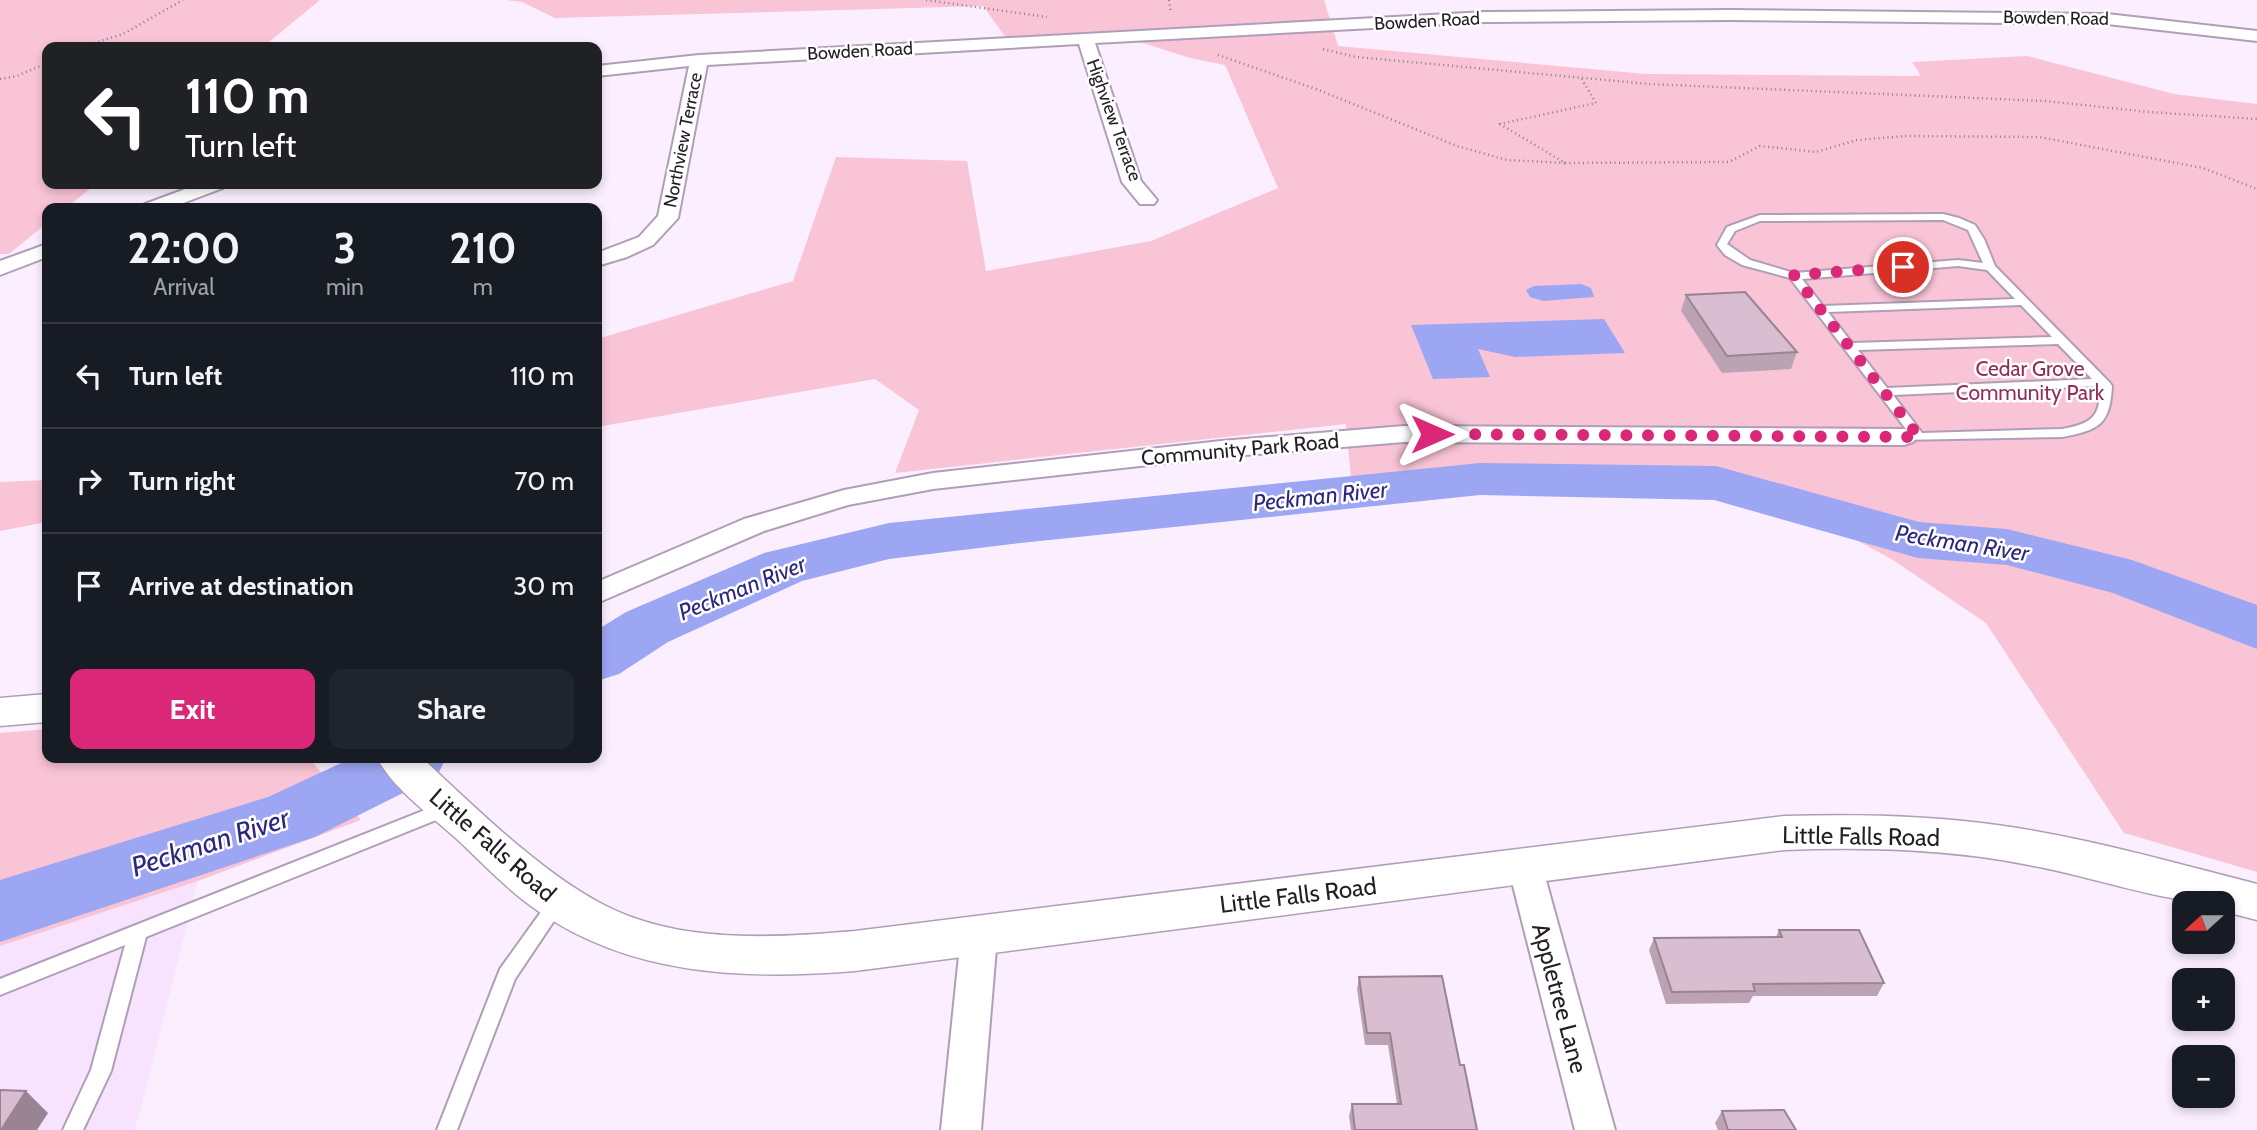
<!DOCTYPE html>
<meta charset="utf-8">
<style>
body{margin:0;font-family:Cabin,sans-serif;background:#20242c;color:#f1f3f6;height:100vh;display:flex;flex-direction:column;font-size:26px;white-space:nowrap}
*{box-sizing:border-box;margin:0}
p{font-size:23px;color:#9ea1a6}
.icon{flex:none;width:38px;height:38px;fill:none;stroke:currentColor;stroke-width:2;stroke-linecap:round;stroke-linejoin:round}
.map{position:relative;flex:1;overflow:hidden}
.drawer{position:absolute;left:42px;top:203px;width:560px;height:560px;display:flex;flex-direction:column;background:#171b24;border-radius:14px;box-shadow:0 4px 10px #0003}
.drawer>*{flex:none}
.guide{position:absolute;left:42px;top:42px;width:560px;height:147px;border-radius:14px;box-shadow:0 4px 10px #0003;background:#202124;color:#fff;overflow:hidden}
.needle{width:46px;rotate:249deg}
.controls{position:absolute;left:2172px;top:891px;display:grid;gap:14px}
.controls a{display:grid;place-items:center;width:63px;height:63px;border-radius:14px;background:#171b24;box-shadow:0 4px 10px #0003;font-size:35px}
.pin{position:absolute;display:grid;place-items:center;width:60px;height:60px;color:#fff;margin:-30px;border:4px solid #fff;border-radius:50%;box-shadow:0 2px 7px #0007}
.me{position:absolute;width:77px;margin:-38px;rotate:90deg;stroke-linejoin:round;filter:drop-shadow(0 0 5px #0008)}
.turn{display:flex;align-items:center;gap:24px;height:147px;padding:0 28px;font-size:32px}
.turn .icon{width:91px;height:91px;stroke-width:2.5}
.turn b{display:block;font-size:49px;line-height:60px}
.eta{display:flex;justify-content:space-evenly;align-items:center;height:119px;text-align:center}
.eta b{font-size:42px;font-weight:700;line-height:49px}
.primary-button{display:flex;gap:14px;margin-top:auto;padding:14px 28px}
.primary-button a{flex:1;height:80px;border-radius:14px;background:#db2777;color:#fff;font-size:28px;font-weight:700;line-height:80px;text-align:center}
.primary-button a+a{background:#20242c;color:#f1f3f6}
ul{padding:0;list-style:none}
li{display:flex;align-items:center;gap:21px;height:105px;padding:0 28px;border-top:2px solid #363941}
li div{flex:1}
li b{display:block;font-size:26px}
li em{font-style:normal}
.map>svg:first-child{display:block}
.built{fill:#f7e3fe}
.green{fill:#f9c4d6}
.water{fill:#9da6f3}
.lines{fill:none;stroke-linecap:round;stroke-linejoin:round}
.river{fill:#9da6f3;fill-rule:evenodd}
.service-casing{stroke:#b09eb7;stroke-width:4}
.minor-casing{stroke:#b09eb7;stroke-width:4}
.tertiary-casing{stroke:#b09eb7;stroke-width:3}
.path{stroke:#89808c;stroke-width:2.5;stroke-dasharray:1 3.5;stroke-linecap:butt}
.service{fill:#fff;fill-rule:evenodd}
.minor{fill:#fff;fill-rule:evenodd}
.tertiary{fill:#fff;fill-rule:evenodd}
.wall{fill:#bba3b4}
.shaded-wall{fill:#988492}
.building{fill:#d9bdd1;stroke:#988492;stroke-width:2}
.route{stroke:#db2777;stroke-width:12;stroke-dasharray:0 21.6}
.labels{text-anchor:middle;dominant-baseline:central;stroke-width:5;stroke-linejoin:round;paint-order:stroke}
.far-street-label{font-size:18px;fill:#241d26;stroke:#fff}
.park-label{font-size:21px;fill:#912d5a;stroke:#fff}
.street-label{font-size:21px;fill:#241d26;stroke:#fff}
.water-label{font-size:23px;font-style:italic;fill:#2d287f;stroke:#fff}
.near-street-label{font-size:24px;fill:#241d26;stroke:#fff}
.near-water-label{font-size:28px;font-style:italic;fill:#2d287f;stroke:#fff}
</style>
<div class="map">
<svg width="2257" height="1130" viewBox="0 0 2257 1130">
<rect width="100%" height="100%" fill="#fbefff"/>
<polygon class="built" points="198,881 135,1130 0,1130 0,946"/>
<g class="green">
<polygon points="0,0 320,0 263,47 47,47 47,184 96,184 66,208 47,208 47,223 9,254 0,254"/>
<polygon points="507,0 1324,0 1338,46 1646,74 1921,76 1912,62 2027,56 2174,94 2257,104 2257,872 2124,833 1986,623 1893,560 1816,518 1708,495 1452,492 1353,499 1346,424 895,473 919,410 875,379 597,427 597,339 793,281 836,157 967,161 986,271 1151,241 1278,188 1225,65 1190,58 1109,32 1006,38 983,6 555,18 522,2"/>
<polygon points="47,480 47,522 0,531 0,482"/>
<polygon points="47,729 47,758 309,758 361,820 198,881 0,946 0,733"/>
</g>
<g class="water">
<polygon points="1581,284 1591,288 1594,297 1543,301 1530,297 1526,290 1534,286"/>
<polygon points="1604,319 1625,353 1515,357 1478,349 1490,377 1433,379 1411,325"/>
</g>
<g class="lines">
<g class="river">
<polygon points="1480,463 1716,466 1919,522 2007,529 2132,560 2257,605 2257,649 2113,593 2007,565 1918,558 1714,500 1480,495 1012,544 889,559 802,581 668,642 619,674 597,681 597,630 626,612 764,553 889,523"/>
<polygon points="352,758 446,758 437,776 315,837 0,942 0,880 268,797"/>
</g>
<g class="service-casing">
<g id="service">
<path d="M 1943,214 L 1959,218 L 1975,225 L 1984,239 L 1995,266 L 2110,383 L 2112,386 C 2110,425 2099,430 2062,437 L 1900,440 L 1898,437 L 1900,434 L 1909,433 L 1790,278 L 1742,265 L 1725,255 L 1717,245 L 1727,227 L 1760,215 ZM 1943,220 L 1968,230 L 1983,263 L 1958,260 L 1794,273 L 1750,260 L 1727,244 L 1735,231 L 1760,221 ZM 1958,266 L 1987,270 L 2015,299 L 1823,306 L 1802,279 ZM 2021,305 L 2052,337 L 1852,343 L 1828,312 ZM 2058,344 L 2092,379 L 1887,388 L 1858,350 ZM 2099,386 C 2102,417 2091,424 2062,429 L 1922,433 L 1893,395 Z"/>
<polygon points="445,802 451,804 453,809 451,814 146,937 111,1071 83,1130 63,1130 91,1070 125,945 0,995 0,979"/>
<polygon points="557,896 563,898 566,903 515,979 457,1130 437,1130 500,969 551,898"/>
</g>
</g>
<g class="minor-casing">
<g id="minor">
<polygon points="1729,10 2107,14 2257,31 2257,41 2107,24 1729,20 1485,22 1095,43 1141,181 1157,200 1154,204 1140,204 1122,182 1079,44 707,65 678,218 653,245 627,257 597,266 597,253 639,237 658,216 689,66 597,76 597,66 699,55 1485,12"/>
<polygon points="199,184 226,184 223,188 170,208 142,208 145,204"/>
<polygon points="47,244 47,257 0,275 0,261"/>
<polygon points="1404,426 1904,429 1913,432 1917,437 1913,442 1904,445 1404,442 1221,457 933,489 848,505 764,531 597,603 597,582 744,519 844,490 933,473 1221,441"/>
<polygon points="1525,852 1537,856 1542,866 1615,1130 1575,1130 1508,866 1513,856"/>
<polygon points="979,921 992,925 997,936 981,1130 941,1130 961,936 966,925"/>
</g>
</g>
<g class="tertiary-casing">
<g id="tertiary">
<polygon points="47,694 47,722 0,726 0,698"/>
<path d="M 377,758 L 422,758 C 475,807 540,872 604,905 C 679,944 774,938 855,931 L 1784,816 C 1855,814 1926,815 1997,825 C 2085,837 2171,862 2257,884 L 2257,920 L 2222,911 L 2222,903 C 2163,903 2094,877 2034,866 C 1952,849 1868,847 1784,850 L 855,971 C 746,980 631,976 538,911 C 509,891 484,865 459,841 C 432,816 394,790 377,758 Z"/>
</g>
</g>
<g class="path">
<polyline points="926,0 1047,17"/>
<polyline points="1169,0 1171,13"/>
<polyline points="81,47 123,34 183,0"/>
<polyline points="1323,49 1356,57 1649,84 2045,101 2149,112 2257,119"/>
<polyline points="1218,55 1316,89 1457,146 1507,160 1565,163 1500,124 1596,103 1580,76"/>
<polyline points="0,79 17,76 47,63"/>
<polyline points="1565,163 1729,162 1760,146 1816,152 1857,140 1906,136 2039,137 2203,168 2257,189"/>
</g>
<use href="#service" class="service"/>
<use href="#minor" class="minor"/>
<use href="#tertiary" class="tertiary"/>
</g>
<g class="wall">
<polygon points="1686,295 1797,352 1791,369 1722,373 1681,311"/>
<polygon points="1779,930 1884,983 1877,996 1753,996 1749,1003 1666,1004 1649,950 1654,938 1776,937"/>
<polygon points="1359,977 1460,1065 1477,1130 1351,1130 1349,1116 1352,1104 1397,1104 1388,1045 1365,1045 1357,989"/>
<polygon points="1722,1111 1796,1130 1718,1130 1715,1123"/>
</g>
<polygon class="shaded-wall" points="26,1091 48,1113 37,1130 1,1130"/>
<g class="building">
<polygon points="1745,292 1797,352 1727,356 1686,295"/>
<polygon points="1779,930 1859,930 1884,983 1753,984 1755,991 1672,992 1654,938 1782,937"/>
<polygon points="1442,976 1460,1065 1464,1065 1477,1130 1355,1130 1352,1104 1401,1104 1390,1033 1367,1033 1359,977"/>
<polygon points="0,1090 26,1091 1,1130 0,1130"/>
<polygon points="1784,1110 1796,1130 1728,1130 1722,1111"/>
</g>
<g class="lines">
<polyline class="route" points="1432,434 1919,437 1794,275 1903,267"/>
</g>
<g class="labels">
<g class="far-street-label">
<text transform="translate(2056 18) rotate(1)">Bowden Road</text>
<text transform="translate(1427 21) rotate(-3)">Bowden Road</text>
<text transform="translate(860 51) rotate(-3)">Bowden Road</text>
<text transform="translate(1114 120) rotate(70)">Highview Terrace</text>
<text transform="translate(683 140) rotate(-79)">Northview Terrace</text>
</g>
<g class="park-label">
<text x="2030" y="368">Cedar Grove<tspan x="2030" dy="24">Community Park</tspan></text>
</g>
<g class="street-label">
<text transform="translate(1240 449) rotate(-5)">Community Park Road</text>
</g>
<g class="water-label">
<text transform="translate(1320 496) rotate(-6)">Peckman River</text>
<text transform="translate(1962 543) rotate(9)">Peckman River</text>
<text transform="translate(742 588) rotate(-22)">Peckman River</text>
</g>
<g class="near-street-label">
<text transform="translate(1861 836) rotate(1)">Little Falls Road</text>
<text transform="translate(493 845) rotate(41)">Little Falls Road</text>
<text transform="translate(1298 895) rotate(-7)">Little Falls Road</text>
<text transform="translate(1560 998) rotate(75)">Appletree Lane</text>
</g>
<g class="near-water-label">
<text transform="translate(210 842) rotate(-18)">Peckman River</text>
</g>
</g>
</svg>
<div class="controls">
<a><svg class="needle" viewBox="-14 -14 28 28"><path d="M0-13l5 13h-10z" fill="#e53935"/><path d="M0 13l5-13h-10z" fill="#9ea1a6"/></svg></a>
<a>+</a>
<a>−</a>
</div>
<div class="pin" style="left:1903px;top:267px;background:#d93025"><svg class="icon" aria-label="arrive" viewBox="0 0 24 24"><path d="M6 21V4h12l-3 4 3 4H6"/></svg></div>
<svg class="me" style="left:1432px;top:434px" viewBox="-20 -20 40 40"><path d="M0-17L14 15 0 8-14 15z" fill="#db2777" stroke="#fff" stroke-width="4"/></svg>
<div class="guide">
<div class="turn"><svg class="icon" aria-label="left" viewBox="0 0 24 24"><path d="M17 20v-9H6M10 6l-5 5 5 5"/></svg><div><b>110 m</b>Turn left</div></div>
</div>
<section class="drawer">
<div class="eta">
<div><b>22:00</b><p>Arrival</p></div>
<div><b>3</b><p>min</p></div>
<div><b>210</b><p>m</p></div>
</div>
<ul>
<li><svg class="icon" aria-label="left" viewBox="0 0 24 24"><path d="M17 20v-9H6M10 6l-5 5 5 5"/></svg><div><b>Turn left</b></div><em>110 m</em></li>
<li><svg class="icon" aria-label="right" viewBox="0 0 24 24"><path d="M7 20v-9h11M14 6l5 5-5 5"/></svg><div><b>Turn right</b></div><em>70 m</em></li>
<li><svg class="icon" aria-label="arrive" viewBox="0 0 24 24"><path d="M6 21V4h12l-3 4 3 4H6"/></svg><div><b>Arrive at destination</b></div><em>30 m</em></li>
</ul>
<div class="primary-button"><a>Exit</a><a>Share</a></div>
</section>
</div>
